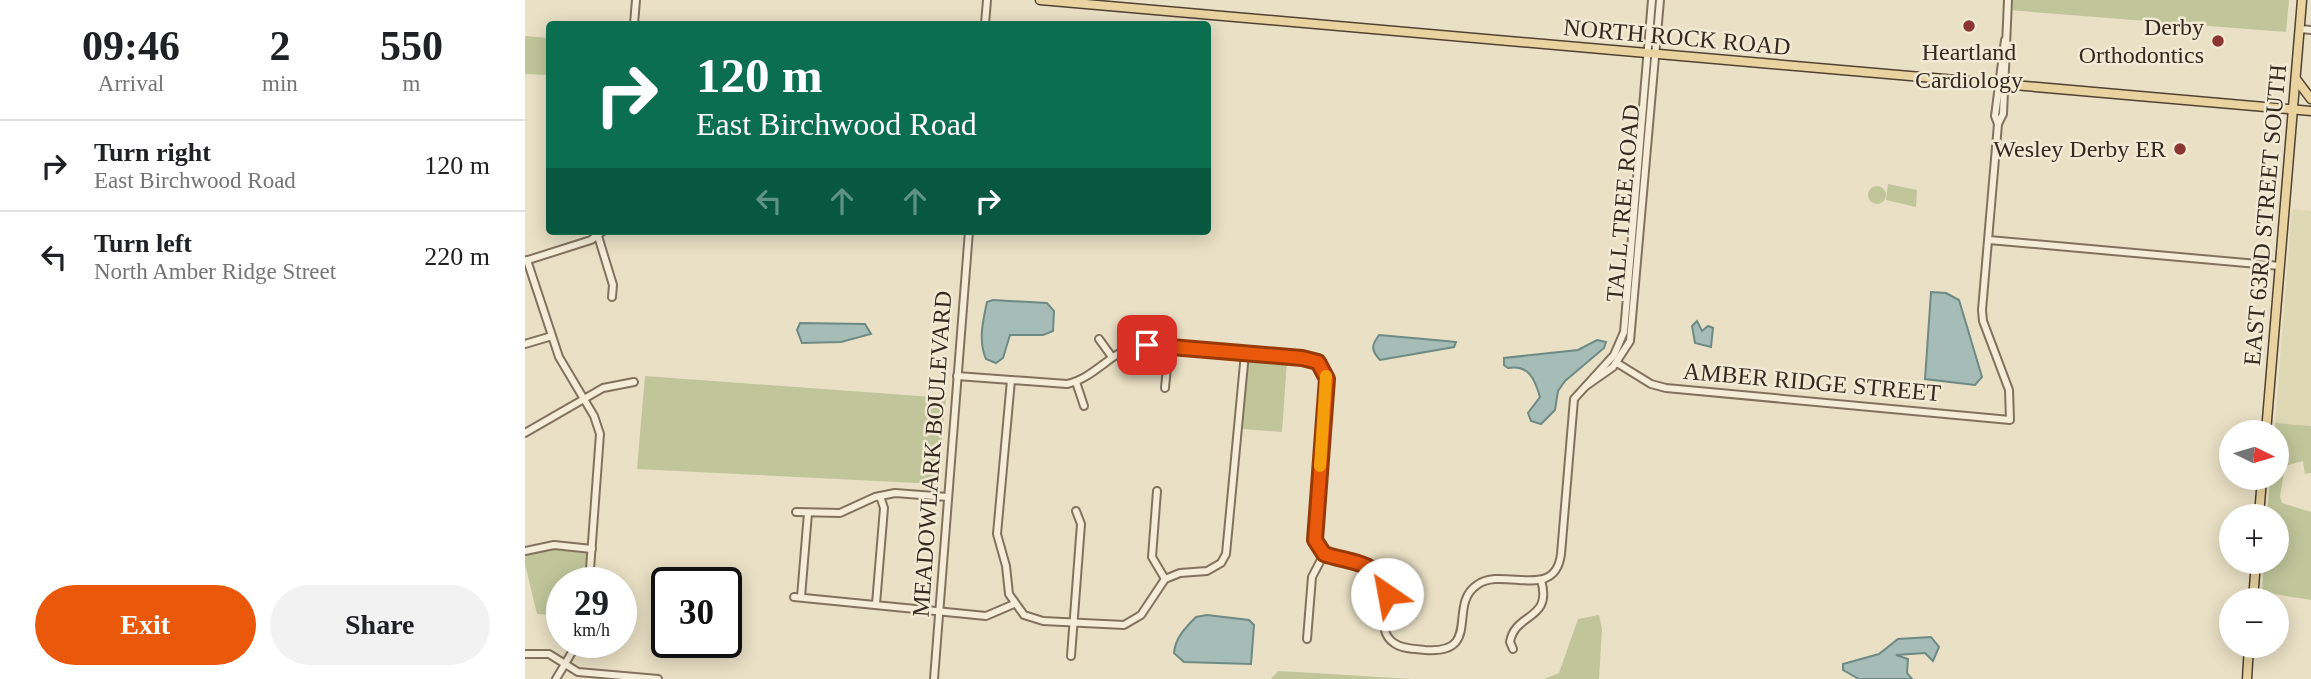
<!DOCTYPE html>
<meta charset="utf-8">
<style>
body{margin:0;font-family:"Times New Roman",serif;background:#f2f2f2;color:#202124;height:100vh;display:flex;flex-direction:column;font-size:26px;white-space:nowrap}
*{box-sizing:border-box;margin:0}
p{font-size:23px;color:#757577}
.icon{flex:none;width:38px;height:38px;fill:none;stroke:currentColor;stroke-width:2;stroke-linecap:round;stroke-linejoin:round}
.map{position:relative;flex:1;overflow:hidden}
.sheet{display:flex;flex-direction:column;background:#fff;width:525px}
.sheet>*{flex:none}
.guide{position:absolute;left:21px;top:21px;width:665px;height:214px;border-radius:7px;box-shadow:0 4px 18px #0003;background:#0b6e4f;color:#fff;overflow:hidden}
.needle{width:46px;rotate:95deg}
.fabs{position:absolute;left:1694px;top:420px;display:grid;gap:14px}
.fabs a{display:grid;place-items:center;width:70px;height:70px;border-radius:50%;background:#fff;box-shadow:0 4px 18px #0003;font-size:35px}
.speed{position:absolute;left:21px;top:567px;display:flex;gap:14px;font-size:35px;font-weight:700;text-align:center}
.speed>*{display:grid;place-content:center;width:91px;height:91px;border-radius:50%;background:#fff;box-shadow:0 4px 18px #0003;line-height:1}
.speed small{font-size:18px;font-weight:400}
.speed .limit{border:4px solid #111;border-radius:10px;background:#fff;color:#111}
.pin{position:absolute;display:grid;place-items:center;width:60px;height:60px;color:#fff;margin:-30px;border-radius:14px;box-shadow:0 4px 10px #0006}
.me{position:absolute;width:77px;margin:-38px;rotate:327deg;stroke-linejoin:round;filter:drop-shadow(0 0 5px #0008)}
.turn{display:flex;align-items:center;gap:24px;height:147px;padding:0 35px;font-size:32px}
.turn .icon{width:91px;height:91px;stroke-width:2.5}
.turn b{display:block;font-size:49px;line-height:60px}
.lanes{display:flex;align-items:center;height:66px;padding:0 35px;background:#0003;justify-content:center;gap:35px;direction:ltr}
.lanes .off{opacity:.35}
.eta{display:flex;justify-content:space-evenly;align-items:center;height:119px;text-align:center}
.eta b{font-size:42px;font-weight:600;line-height:49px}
.action{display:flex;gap:14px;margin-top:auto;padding:14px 35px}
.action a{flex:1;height:80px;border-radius:42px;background:#ea580c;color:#fff;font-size:28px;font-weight:600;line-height:80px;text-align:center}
.action a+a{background:#f2f2f2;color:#202124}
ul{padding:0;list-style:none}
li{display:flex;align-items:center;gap:21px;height:91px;padding:0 35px;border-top:2px solid #e0e0e0}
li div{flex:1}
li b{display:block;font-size:26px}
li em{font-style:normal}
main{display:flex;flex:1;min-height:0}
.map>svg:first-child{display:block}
.farmland{fill:#ded8b4}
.green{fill:#c0c69a}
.water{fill:#a6bdb7;stroke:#6e8a84;stroke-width:2}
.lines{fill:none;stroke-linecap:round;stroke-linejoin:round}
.minor-casing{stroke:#82725d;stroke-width:10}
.major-casing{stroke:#514131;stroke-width:11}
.minor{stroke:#f5edd8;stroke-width:6}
.major{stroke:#e9d4a1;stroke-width:8}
.route-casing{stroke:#983908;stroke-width:18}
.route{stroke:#ea580c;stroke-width:12}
.slow{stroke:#f59e0b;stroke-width:12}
.poi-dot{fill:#8b3634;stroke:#f2ead4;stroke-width:2.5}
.labels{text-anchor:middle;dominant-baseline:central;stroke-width:5;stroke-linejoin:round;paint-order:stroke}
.poi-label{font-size:24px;fill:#342a20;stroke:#f2ead4;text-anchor:end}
.street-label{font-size:24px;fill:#342a20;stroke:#f2ead4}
</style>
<main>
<section class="sheet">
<div class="eta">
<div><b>09:46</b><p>Arrival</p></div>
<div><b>2</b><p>min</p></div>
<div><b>550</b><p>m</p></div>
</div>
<ul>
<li><svg class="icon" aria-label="right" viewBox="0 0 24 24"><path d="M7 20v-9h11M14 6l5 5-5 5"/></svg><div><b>Turn right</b><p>East Birchwood Road</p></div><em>120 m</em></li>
<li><svg class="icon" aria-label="left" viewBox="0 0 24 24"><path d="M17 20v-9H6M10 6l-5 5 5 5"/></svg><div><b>Turn left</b><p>North Amber Ridge Street</p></div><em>220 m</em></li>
</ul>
<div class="action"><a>Exit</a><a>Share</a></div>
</section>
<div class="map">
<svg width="1786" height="679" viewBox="0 0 1786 679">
<rect width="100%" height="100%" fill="#e9e0c5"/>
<polygon class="farmland" points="1767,209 1786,211 1786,426 1750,423"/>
<g class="green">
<polygon points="1484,0 1764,0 1761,32 1483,10"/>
<polygon points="0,36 24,38 24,75 0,74"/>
<polygon points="1363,184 1392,190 1391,207 1361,200"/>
<circle cx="1352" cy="195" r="9"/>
<polygon points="727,357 762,361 757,432 717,429 723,361"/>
<polygon points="120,376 421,398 412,484 112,469"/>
<polygon points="1750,423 1786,426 1786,473 1780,474 1778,461 1760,466 1755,497 1757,503 1786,512 1786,600 1737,592 1739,562 1752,562 1752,516 1742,516 1745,478 1752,478"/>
<polygon points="28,549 62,551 60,583 37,583 37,616 12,614 0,564 0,555"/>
<polygon points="1074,615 1077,629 1074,679 1019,679 1034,673 1053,619"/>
<polygon points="753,671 772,672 886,679 746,679"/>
</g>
<g class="water">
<polygon points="1406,292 1421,293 1434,300 1457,377 1450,385 1400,379"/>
<path d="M 468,300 L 522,303 L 529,311 L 528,331 L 518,335 L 485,335 L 478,358 L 471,363 L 461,359 C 453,341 458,320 462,302 Z"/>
<polygon points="1172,321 1177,331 1183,326 1188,328 1186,347 1170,343 1167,326"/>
<polygon points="275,323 340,324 346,334 316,342 277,343 272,330"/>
<path d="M 854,335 L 921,341 L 931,342 L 929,347 L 855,360 C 846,350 846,346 854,335 Z"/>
<path d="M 1072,340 L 1081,342 L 1079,348 L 1040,381 L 1033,391 L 1030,410 L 1016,424 L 1006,421 L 1003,413 L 1015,397 C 1010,380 1004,364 983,368 L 979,365 L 979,358 L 1053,350 Z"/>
<path d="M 682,615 L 724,620 L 729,625 L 726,664 L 659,662 L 649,653 C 650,638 661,627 671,617 Z"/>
<polygon points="1406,637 1414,647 1408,661 1400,653 1371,655 1383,659 1382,673 1387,679 1334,679 1318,670 1318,664 1354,654 1373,639"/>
</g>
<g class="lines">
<g class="minor-casing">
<g id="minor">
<polyline points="109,24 111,0"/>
<polyline points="460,24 462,0"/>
<polyline points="1775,29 1786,30"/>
<polyline points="1480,40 1470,116 1473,124 1478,114 1483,0"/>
<polyline points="73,236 88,285 87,297"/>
<polyline points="1464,240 1755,266"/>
<polyline points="2,260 34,357 69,416 75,434 64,583"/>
<polyline points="0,261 66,240 78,231"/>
<polyline points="574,339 587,357"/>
<polyline points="0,344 27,336"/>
<polyline points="1092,363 1126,384 1141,388 1485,420 1484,390 1458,321 1457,310 1473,124"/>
<path d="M 432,376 L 542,384 C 570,378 586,351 614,345 L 790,360 L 798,368 L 802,379 L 790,525 L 790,540 L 799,554"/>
<polyline points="486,380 472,534 481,566 484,594 499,615 518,621 599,625 616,615 640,579 655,573 682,571 696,563 701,554 720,353"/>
<polyline points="551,382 559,406"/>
<polyline points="1061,386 1088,367 1105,341 1135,0"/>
<polyline points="640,388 644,346"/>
<polyline points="0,433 78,388 109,382"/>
<polyline points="632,491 627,557 640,579"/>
<polyline points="271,512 315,513 350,497 370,493 423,497"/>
<polyline points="0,551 29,545 67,549"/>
<path d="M 799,554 C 814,559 832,559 845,567 C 878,586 844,627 869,643 C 877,649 890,649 900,650 C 958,654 922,605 952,585 C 978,566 1030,602 1036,554 L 1049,399 L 1089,355 L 1099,332 L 1127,0"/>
<polyline points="269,597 461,616 489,604"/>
<polyline points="276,597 283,513"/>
<polyline points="351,604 359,508 355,496"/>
<polyline points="782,639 787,577 799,554"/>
<path d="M 988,649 L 985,642 C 990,612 1028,621 1016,580"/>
<polyline points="0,654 24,654 53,672 133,679"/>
<polyline points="546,656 556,524 551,511"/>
<polyline points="31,679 53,642"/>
<polyline points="409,679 444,231"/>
</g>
</g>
<g class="major-casing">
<g id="major">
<polyline points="515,0 1786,111"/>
<polyline points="1771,79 1786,99"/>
<polyline points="1741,432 1777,0"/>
<polyline points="1734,516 1737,478"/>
<polyline points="1728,600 1731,562"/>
<polyline points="1722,679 1724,646"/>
</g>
</g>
<use href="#minor" class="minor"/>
<use href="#major" class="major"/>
</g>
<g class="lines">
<g class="route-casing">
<path id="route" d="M 622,345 L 777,358 L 793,362 L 802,379 L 790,540 L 799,554 C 824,563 857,560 862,594"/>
</g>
<use href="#route" class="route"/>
<polyline class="slow" points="795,466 801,376"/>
</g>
<g class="poi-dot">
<circle cx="1444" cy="26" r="7"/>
<circle cx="1693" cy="41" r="7"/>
<circle cx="1655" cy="149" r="7"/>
</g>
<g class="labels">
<g class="poi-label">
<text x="1679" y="27">Derby<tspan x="1679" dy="28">Orthodontics</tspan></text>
<text x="1444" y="52" text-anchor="middle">Heartland<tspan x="1444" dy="28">Cardiology</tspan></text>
<text x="1641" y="149">Wesley Derby ER</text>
</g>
<g class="street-label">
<text transform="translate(1152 37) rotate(5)">NORTH ROCK ROAD</text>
<text transform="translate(1098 203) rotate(-85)">TALL TREE ROAD</text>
<text transform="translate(1740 215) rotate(-85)">EAST 63RD STREET SOUTH</text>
<text transform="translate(1287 382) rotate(5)">AMBER RIDGE STREET</text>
<text transform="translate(407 454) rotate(-86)">MEADOWLARK BOULEVARD</text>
</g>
</g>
</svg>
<div class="fabs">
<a><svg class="needle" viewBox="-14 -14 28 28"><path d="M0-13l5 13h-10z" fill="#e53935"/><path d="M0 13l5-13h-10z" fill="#757577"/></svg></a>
<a>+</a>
<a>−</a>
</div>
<div class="speed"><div>29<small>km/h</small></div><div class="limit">30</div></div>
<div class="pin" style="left:622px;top:345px;background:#d93025"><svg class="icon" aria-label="arrive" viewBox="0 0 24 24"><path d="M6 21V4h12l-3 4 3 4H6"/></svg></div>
<svg class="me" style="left:862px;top:594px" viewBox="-20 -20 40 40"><circle r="19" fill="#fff"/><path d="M0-13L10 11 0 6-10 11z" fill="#ea580c"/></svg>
<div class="guide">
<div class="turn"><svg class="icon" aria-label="right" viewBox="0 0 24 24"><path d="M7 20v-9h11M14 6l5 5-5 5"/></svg><div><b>120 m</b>East Birchwood Road</div></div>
<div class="lanes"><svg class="icon off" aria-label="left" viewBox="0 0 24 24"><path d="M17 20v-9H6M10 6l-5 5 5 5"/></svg><svg class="icon off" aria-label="ahead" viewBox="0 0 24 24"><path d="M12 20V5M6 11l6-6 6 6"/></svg><svg class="icon off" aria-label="ahead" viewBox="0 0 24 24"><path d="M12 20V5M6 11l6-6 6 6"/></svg><svg class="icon" aria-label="right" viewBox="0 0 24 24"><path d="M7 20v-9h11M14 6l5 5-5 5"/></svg></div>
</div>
</div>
</main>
